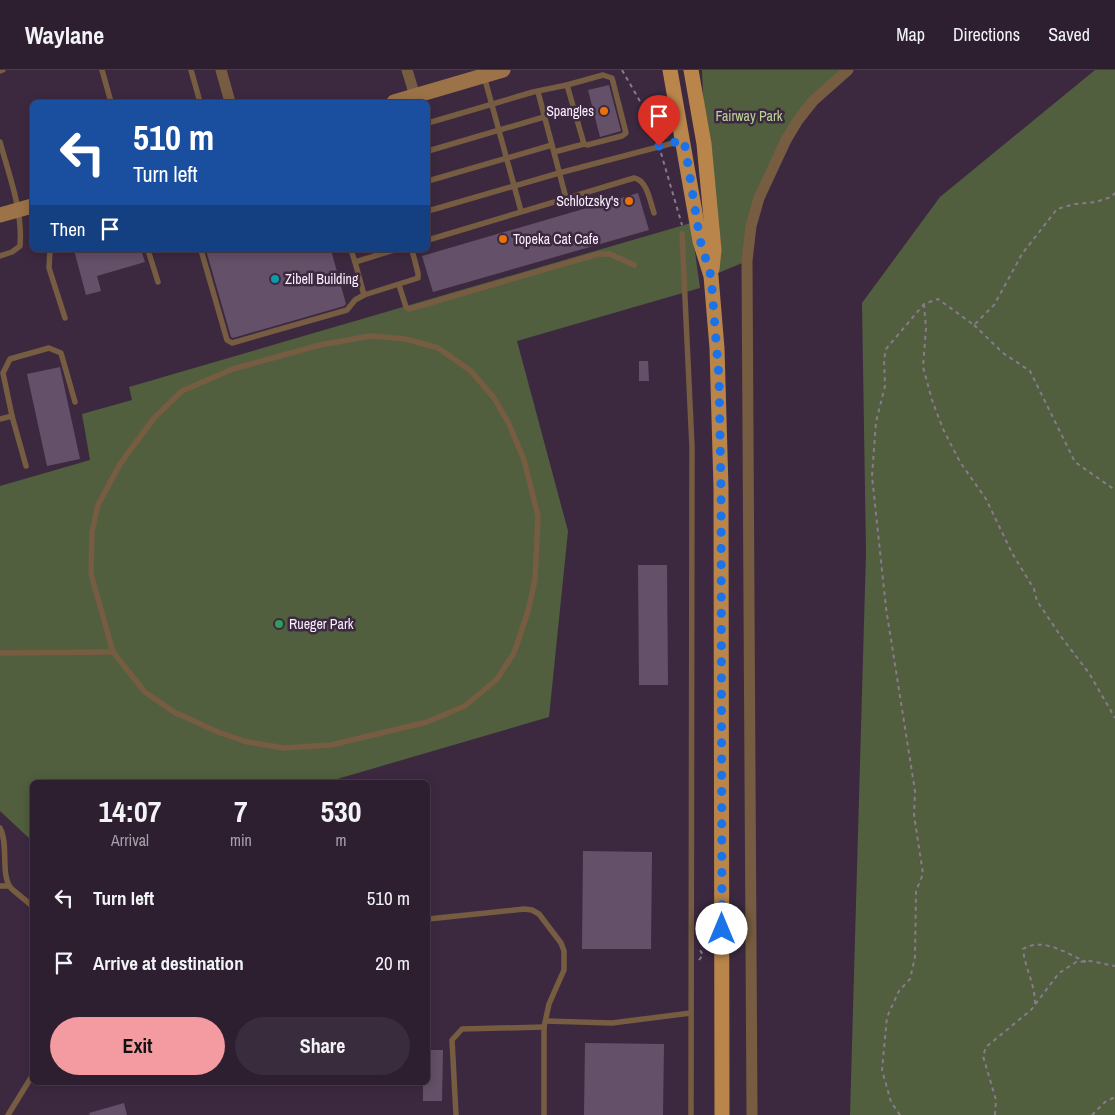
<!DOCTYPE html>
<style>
body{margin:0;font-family:"Archivo Narrow",sans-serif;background:#392c3c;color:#f1f3f6;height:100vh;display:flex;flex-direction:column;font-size:19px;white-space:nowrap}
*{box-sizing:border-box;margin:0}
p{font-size:16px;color:#a7a2ab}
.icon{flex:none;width:28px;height:28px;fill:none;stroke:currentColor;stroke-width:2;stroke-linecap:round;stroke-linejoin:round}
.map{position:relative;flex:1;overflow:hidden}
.side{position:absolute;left:30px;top:710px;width:400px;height:305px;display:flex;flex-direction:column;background:#2d1f30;border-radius:8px;box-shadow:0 2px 12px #0003,0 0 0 1px #483d4c}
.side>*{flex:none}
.top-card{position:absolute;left:30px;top:30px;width:400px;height:152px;border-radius:8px;box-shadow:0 2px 12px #0003,0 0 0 1px #483d4c;background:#1a4fa0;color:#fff;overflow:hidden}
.pin{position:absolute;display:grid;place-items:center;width:42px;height:42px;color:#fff;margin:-51px -21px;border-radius:50% 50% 50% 0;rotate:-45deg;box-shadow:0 0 5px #0007}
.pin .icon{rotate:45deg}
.me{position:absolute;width:55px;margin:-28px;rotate:0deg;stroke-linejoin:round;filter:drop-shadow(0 0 4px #0008)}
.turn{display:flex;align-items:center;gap:18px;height:105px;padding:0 20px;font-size:22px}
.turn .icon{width:65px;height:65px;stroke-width:2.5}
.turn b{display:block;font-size:35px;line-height:42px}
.then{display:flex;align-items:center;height:48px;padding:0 20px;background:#0003;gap:10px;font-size:19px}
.eta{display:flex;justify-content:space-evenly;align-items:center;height:85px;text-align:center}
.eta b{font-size:30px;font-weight:700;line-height:35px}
.primary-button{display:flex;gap:10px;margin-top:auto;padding:10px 20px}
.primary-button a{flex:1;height:58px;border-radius:30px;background:#f49aa1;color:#111;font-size:20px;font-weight:700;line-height:58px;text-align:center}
.primary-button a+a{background:#392c3c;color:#f1f3f6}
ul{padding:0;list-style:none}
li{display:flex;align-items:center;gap:15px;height:65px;padding:0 20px}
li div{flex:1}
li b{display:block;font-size:19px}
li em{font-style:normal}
header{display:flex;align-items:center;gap:30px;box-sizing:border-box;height:70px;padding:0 25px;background:#2d1f30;border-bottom:1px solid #483d4c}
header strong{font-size:24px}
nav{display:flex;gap:28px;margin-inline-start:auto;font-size:18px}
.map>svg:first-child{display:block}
.green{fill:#525f3e}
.building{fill:#645068}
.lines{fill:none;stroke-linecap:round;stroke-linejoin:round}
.path{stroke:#89798d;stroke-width:2;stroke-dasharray:4 4;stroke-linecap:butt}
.service{stroke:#765c41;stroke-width:5.5}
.minor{stroke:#765c41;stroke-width:11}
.secondary{stroke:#9c7348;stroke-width:15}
.primary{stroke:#b9854b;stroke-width:15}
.route{stroke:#1a73e8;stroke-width:9;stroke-dasharray:0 16.2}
.food-dot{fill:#e8710a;stroke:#3c2940;stroke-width:2}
.culture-dot{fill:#0f9aa8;stroke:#3c2940;stroke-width:2}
.leisure-dot{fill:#2e9e5b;stroke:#3c2940;stroke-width:2}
.labels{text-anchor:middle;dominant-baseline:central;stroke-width:5;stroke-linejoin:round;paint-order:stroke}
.poi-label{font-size:14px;fill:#faeefd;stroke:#3c2940;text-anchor:start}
.park-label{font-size:14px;fill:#bbd597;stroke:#3c2940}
</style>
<header>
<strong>Waylane</strong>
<nav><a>Map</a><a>Directions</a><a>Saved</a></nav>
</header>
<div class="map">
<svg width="1115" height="1045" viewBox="0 0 1115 1045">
<rect width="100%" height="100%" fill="#3c2940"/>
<g class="green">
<polygon points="702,0 849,0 798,50 759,128 747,191 711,206"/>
<polygon points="1095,0 1115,0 1115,1045 850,1045 866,482 862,233 940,127"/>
<polygon points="691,153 700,218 517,271 568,461 549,647 327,712 32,712 32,771 0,741 0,416 90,390 82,344 132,330 129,317"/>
</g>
<g class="building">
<polygon points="609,15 621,61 600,67 588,20"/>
<polygon points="638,123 649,160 433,222 422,186"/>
<polygon points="74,180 141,180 145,192 97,206 101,221 86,225"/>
<polygon points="206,180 331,180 346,234 344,236 233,268 231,267"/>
<polygon points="639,291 648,291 649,311 639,311"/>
<polygon points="60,297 80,389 47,396 27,304"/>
<polygon points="638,495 667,495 668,615 639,615"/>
<polygon points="583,781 652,782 651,879 582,879"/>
<polygon points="585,973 664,974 663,1045 584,1045"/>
<polygon points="428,980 443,980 442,1031 423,1031 423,1012 428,1012"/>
<polygon points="124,1033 127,1045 90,1045 89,1043"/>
</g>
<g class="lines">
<g class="path">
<polyline points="622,0 656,59 658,69"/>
<polyline points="661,83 682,155"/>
<polyline points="924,234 926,258 923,297 932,330 943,359 960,392 986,429 1012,483 1034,519 1037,531 1062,568 1089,603 1115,648"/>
<polyline points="974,255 1003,283 1030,301 1075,392 1115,420"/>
<polyline points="699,890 703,885 700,880"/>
<path d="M 1035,934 C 1035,913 1025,899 1023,879 C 1043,867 1066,883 1086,892"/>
<polyline points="900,1045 891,1032 882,1000 887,947 899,921 910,909 915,887 916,821 923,804 914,745 915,721 886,538 872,406 876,352 885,316 884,290 886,279 924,234 938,229 974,255 994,235 1022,184 1057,139 1075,134 1096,132 1111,127 1115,123"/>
<polyline points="995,1045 996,1030 983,986 986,977 1031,940 1059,903 1076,892 1090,891 1115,896"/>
<polyline points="1092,1045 1105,1032 1115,1027"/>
</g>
<g class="service">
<polyline points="102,0 111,32"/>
<polyline points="191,0 200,32"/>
<polyline points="0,1 3,0"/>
<polyline points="484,6 521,141"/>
<polyline points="567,15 603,5 612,8 626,63 622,66 587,75 584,74"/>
<polyline points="538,22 566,128"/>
<polyline points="428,53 533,22 567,15 584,74 554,82"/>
<path d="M 0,72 C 9,105 23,141 20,176 L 12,182 L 0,186"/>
<polyline points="428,81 544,47"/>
<polyline points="428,111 552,75"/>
<polyline points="428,141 559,103 681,71"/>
<polyline points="682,164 692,377 691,1045"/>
<path d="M 428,170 L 634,108 C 647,110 650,131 654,143"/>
<polyline points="50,180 49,198 65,248"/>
<polyline points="148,180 158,212"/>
<polyline points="201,180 227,270 232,273 347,240 355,230 364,225"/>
<polyline points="351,180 355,192"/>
<polyline points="394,180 355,192 364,225 418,208 418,203 412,180"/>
<polyline points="399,215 406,237 409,239 598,184 610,184 634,195"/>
<polygon points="370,266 406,269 438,278 471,301 494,328 509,354 524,390 538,446 535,510 528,541 514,583 497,609 465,636 427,652 331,675 284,678 247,672 218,662 174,642 145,622 113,582 91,504 92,462 98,435 120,394 154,348 182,321 233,299 320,275"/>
<polyline points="12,346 26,396"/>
<polyline points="0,349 12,346 3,303 10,289 49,278 61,283 75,332"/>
<polyline points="0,583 113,582"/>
<path d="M 0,758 C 9,774 0,805 11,818 C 17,824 26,830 32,836"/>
<polyline points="0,816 9,816"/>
<polyline points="428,849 524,839 532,840 539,844 561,873 564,881 564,900 549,934 544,957 544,1045"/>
<polyline points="546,951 612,953 691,943"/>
<polyline points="8,1045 32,1006"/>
<polyline points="456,1045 452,970 462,959 544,957"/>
</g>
<g class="minor">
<polyline points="221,0 230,32"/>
<polyline points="407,0 415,26"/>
<polyline points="752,1045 747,191 751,156 759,128 786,70 798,50 813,31 848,0"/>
</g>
<g class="secondary">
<polyline points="394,32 503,0"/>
<polyline points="0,145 32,136"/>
</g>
<g class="primary">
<polyline points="670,0 700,171 711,206 717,278 721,418 722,1045"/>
<polyline points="691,0 704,74 714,180 712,199"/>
</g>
</g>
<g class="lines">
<polyline class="route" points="659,76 684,70 700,170 711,206 719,308 721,418 722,859"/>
</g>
<g class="food-dot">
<circle cx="604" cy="41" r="5"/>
<circle cx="629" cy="131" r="5"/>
<circle cx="503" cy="169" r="5"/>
</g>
<circle class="culture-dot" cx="275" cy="209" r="5"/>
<circle class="leisure-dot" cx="279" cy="554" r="5"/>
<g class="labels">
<g class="poi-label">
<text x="594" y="41" text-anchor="end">Spangles</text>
<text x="619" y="131" text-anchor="end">Schlotzsky's</text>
<text x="513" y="169">Topeka Cat Cafe</text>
<text x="285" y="209">Zibell Building</text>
<text x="289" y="554">Rueger Park</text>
</g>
<g class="park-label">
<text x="749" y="46">Fairway Park</text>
</g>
</g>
</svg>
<div class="pin" style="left:659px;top:76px;background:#d93025"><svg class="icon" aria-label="arrive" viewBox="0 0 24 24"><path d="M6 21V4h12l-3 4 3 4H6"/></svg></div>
<svg class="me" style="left:722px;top:859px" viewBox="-20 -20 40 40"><circle r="19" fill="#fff"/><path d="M0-13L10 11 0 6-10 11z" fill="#1a73e8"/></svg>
<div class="top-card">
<div class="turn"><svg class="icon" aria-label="left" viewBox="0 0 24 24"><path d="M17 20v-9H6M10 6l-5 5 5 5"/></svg><div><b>510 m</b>Turn left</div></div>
<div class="then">Then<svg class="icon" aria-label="arrive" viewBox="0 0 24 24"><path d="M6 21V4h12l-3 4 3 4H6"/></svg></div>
</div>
<section class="side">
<div class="eta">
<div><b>14:07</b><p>Arrival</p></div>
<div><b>7</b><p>min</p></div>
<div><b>530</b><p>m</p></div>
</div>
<ul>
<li><svg class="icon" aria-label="left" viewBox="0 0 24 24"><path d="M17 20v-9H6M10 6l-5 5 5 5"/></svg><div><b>Turn left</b></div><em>510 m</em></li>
<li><svg class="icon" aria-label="arrive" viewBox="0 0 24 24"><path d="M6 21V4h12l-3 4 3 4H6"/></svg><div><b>Arrive at destination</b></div><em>20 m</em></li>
</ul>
<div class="primary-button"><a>Exit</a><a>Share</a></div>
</section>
</div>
